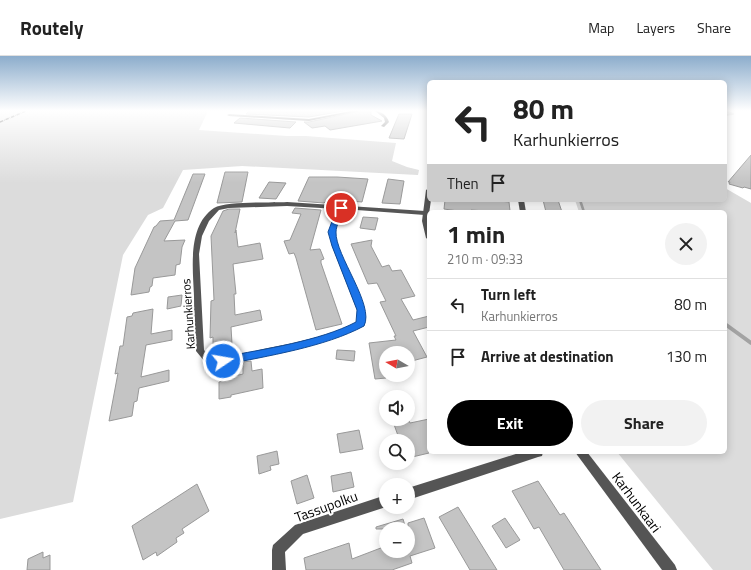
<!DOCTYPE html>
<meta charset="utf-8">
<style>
body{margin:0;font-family:"Titillium Web",sans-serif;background:#f2f2f2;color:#222;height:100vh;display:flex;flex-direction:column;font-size:15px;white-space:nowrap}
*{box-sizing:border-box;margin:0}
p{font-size:13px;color:#767676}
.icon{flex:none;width:22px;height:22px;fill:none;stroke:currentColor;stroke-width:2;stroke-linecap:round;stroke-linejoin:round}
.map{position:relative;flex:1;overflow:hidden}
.details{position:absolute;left:427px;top:154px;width:300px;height:244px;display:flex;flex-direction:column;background:#fff;border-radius:6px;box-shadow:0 2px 10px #0003}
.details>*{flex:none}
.top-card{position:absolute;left:427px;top:24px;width:300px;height:122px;border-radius:6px;box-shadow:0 2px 10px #0003;background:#fff;color:#222;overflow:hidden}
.needle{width:26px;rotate:280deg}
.buttons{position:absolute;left:379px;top:290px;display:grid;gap:8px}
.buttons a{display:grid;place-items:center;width:36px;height:36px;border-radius:50%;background:#fff;box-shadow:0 2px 10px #0003;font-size:20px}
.pin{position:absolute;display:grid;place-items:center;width:34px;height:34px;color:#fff;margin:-17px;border:2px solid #fff;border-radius:50%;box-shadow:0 1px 4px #0007}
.me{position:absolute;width:44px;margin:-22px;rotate:78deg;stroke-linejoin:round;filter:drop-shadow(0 0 3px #0008)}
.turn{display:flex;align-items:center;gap:14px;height:84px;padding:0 20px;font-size:18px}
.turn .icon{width:52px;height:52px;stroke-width:2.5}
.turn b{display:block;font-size:28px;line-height:34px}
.then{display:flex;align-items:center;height:38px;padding:0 20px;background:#0003;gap:8px;font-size:15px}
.round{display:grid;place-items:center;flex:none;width:42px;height:42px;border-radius:21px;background:#f2f2f2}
.overview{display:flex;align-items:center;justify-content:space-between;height:68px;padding:0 20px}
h1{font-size:24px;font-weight:700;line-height:30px}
.cta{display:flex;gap:8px;margin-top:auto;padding:8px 20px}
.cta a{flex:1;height:46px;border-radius:24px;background:#000;color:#fff;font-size:16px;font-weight:700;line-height:46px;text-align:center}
.cta a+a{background:#f2f2f2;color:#222}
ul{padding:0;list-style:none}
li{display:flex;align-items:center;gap:12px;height:52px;padding:0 20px;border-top:1px solid #e0e0e0}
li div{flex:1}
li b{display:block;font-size:15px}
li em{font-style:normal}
header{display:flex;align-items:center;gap:24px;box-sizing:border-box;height:56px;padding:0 20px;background:#fff;border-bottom:1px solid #e0e0e0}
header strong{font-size:19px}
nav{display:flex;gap:22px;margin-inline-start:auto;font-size:14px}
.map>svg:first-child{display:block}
.green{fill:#dcdcdc}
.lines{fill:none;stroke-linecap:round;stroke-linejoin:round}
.stream-far2{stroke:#a3a3a3;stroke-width:2}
.stream-far1{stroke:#a3a3a3;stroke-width:2.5}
.stream{stroke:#a3a3a3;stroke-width:4}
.building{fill:#c4c4c4;stroke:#999}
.minor{fill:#555;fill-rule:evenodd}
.tertiary{fill:#555;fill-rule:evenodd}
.rail{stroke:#000;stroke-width:1.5;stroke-dasharray:3.5 1 0.5 1;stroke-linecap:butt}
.route{fill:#1a73e8;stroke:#114b97}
.labels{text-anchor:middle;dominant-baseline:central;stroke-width:4;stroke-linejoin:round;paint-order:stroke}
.street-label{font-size:12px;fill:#000;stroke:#fff}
.near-street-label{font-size:14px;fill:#000;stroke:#fff}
</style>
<header>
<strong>Routely</strong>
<nav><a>Map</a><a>Layers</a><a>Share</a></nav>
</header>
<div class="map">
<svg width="751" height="514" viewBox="0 0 751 514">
<rect width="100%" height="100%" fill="#fff"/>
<g class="green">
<polygon points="0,55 208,55 199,74 287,80 306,80 396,87 392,105 407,111 419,114 418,119 242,110 183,114 163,152 148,159 123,199 73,446 0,463"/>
<polygon points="725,132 751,147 751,514 713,514 617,396 725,396 725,156 579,156 575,144 725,144"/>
</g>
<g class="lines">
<g class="stream-far2">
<polyline points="725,55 733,58"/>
<polyline points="725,59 732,58"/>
</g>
<polyline class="stream-far1" points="580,144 584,156"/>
<polyline class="stream" points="725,268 751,287"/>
</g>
<g class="building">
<polygon points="249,55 290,56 289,55 343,55 309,61 246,58"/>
<polygon points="360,55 371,55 371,59 382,65 330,74 325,70 312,72 304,66 309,66"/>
<polygon points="399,58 412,58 404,83 389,82"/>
<polygon points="240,62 296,66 290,72 234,67"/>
<polygon points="751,99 751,133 744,131 743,132 729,128 730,126 728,126"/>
<polygon points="225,116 248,116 242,146 217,147"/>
<polygon points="193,118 205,118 188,164 175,165 164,185 185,184 182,191 180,208 176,209 175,219 153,222 152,230 150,231 149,236 131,239 135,212 154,171 156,170 160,165 174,164"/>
<polygon points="309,121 337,121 368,123 362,146 328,143 324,147 298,145"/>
<polygon points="388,123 404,125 400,148 382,147"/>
<polygon points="269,126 286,127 276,143 259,142"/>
<polygon points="445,144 490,144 509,146 510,155 500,156 471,154 471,156 458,156 458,155 444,153"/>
<polygon points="543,144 558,144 562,156 546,156"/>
<polygon points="295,152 321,154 310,194 320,193 324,203 321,204 321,207 342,268 316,274 296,202 294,197 289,198 284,185 290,184 301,158 292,157"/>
<polygon points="229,153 240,153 235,177 236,174 238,191 260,187 263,203 233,208 236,238 234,238 235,259 260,254 262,264 231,271 232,288 213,292 213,281 210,282 211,245 214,244 211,180 223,155"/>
<polygon points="363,161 378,162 375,174 360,172"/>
<polygon points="372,184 371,190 382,211 389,209 392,215 401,214 415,240 401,243 413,264 429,260 429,271 413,275 427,301 408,306 408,297 386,297 386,322 375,323 369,287 396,284 394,280 396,280 380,246 386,245 377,227 368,228 351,188"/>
<polygon points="182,239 181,250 167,253 168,241"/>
<polygon points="153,253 151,278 172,274 172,284 146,289 141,321 169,314 169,325 139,332 137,345 134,346 132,360 109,365 118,317 115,318 120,290 123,290 127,261 132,260 133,257"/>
<polygon points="337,294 355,295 354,305 336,303"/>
<polygon points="251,305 252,315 262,313 263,332 231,339 231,341 219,343 219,326 226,324 226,322 243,318 243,306"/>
<polygon points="392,363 408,363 410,367 429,363 429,397 408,402 408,385 400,385"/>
<polygon points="359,374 363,393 340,397 337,378"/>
<polygon points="277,395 279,408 270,410 271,414 259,418 257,400"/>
<polygon points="351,416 354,431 333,436 331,420"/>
<polygon points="307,419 314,442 297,448 291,425"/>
<polygon points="538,425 560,459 564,457 601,514 564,514 539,471 534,473 512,435"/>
<polygon points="197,428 209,455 182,473 184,477 176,482 177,486 157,500 156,496 143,504 132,470"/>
<polygon points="458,451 497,514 470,514 439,461"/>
<polygon points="424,462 435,492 410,500 412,507 392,514 306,514 304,502 349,487 352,503 386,490 386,495 408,495 408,467"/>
<polygon points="505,462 520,484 506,492 492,470"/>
<polygon points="403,463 406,473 376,473 376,471"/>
<polygon points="43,496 43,502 50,499 50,514 27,514 28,503"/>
</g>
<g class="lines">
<g class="minor">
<polygon points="351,55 359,55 309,65 229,60 227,59 229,58 309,63"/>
<path d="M 375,55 C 382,55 387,60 389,66 L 384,71 L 381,70 L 385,66 L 384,62 Z"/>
<polygon points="518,144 524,144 526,156 520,156"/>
<path d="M 287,146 L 425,155 L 428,157 L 425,159 L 343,153 C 341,160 335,170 335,177 C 336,202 373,248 364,270 C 332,285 297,292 263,300 C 245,304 223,312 205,306 L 196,295 C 195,277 194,258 194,240 C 193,213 187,170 214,152 C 226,145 271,147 287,146 ZM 287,150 L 338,153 L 329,176 L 332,190 L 357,254 L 357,266 C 329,280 299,286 268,292 C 249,296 230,302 210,301 L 204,294 L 199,198 L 202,180 L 209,165 L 219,154 L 229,152 Z"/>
<polygon points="522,396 543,396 542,400 538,401 408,444 408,432"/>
<polygon points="386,439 386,451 303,478 285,496 286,514 272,514 272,494 273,489 295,469"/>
</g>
<g class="tertiary">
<polygon points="429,132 429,144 431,144 428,165 429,184 426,182 422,165 426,134"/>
<polygon points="575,396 587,396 675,509 677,514 662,514"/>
</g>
<polyline class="rail" points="0,66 26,55"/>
</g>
<linearGradient id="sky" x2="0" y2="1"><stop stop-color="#8cadcc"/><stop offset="0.43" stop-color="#fff"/><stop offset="1" stop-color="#fff" stop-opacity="0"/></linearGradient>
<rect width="751" height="127" fill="url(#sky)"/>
<path class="route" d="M 341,150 L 344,152 C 342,159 336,169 336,176 C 335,199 375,249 364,270 C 325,291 267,300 223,309 L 219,308 L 218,305 L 219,302 L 223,301 C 264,293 320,285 356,266 L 357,254 L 332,190 L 328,176 L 337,152 Z"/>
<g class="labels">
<g class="street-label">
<text transform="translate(188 258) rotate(-94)">Karhunkierros</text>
</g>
<g class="near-street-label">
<text transform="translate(637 446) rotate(53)">Karhunkaari</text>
<text transform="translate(326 450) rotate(-20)">Tassupolku</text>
</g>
</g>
</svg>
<div class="buttons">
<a><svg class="needle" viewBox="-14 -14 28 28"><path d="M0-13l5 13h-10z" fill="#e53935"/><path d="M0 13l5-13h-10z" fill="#767676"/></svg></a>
<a><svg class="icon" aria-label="sound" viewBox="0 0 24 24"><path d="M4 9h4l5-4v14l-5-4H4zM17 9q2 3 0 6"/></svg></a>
<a><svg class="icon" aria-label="search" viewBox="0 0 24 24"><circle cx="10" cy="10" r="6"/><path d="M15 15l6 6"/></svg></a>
<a>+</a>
<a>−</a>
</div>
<div class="pin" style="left:341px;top:152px;background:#d93025"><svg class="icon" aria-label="arrive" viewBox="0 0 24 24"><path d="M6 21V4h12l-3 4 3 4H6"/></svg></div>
<svg class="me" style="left:223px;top:305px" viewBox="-20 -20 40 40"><circle r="17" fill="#1a73e8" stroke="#fff" stroke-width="3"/><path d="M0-11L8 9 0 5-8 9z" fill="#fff"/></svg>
<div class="top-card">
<div class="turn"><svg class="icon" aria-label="left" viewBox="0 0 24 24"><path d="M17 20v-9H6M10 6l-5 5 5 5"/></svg><div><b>80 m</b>Karhunkierros</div></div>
<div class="then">Then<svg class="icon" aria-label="arrive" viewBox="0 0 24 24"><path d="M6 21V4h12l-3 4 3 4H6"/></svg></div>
</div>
<section class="details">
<div class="overview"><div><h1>1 min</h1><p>210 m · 09:33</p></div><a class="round"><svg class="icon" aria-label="close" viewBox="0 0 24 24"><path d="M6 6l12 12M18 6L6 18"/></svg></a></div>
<ul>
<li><svg class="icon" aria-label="left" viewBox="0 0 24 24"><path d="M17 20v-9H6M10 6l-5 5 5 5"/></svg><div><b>Turn left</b><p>Karhunkierros</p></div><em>80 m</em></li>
<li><svg class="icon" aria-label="arrive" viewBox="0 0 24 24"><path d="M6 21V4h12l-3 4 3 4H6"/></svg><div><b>Arrive at destination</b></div><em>130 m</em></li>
</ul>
<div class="cta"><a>Exit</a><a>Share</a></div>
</section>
</div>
